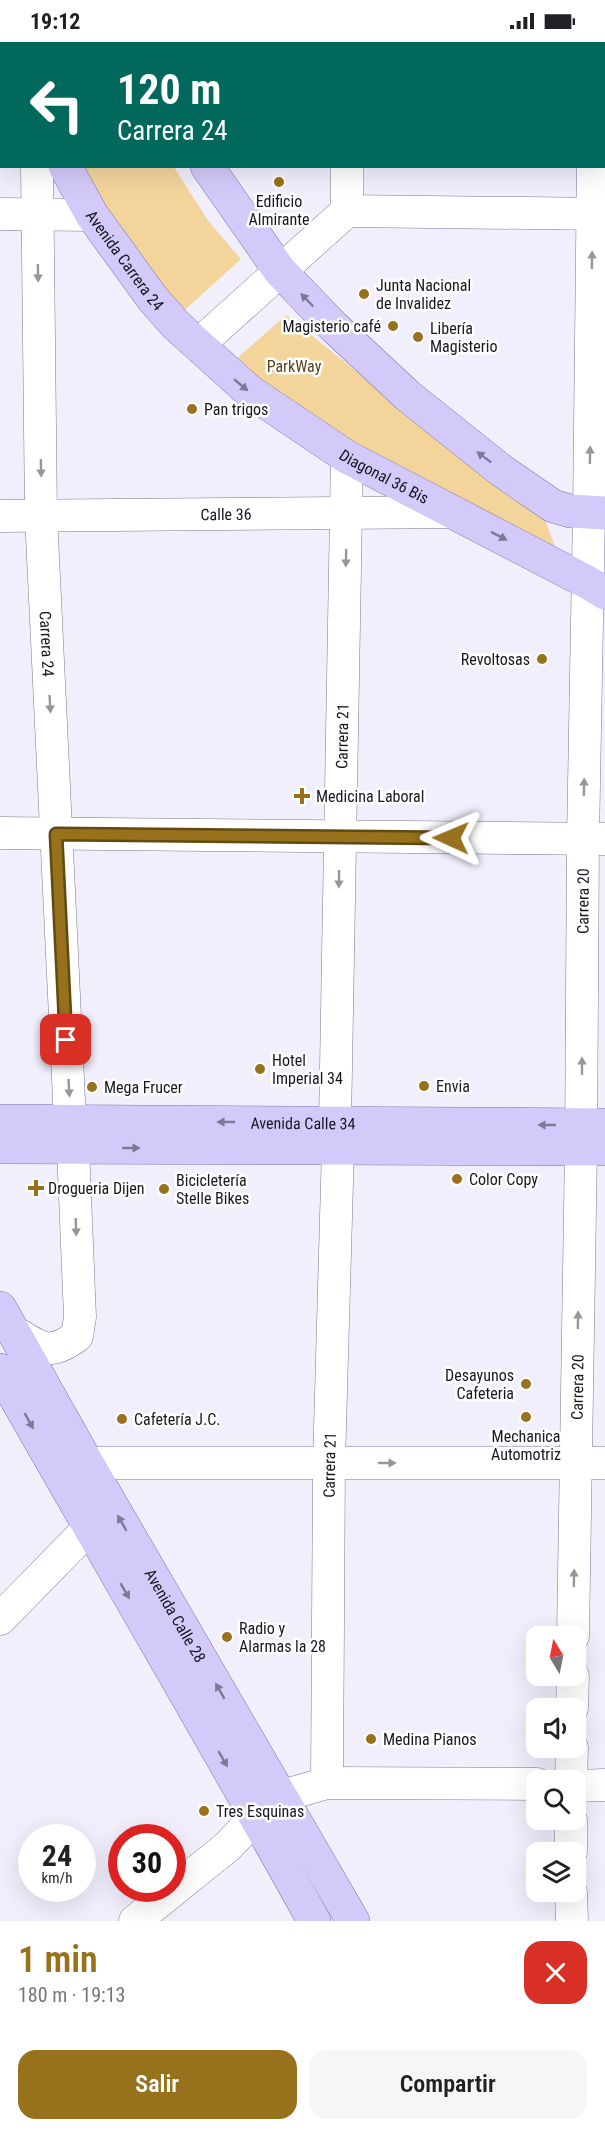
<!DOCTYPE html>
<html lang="es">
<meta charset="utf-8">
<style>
body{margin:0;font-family:"Roboto Condensed",sans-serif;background:#f6f6f6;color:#202124;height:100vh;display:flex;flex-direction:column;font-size:22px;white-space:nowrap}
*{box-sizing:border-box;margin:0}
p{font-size:20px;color:#757577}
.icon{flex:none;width:33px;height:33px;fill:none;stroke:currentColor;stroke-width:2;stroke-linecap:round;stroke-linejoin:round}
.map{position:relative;height:1879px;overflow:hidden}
.details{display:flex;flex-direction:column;background:#fff;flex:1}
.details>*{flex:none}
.top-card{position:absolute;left:0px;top:0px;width:606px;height:126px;box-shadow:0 6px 24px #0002;background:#00695c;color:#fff;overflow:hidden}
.needle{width:39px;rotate:350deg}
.buttons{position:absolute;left:526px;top:1584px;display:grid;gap:12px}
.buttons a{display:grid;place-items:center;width:60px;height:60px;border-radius:12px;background:#fff;box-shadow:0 6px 24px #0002;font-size:30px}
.speed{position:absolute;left:18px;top:1782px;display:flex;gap:12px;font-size:30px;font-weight:700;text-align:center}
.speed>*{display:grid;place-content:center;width:78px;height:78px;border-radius:50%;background:#fff;box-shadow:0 6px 24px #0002;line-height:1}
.speed small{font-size:15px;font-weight:400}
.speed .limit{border:9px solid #d22;background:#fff;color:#111}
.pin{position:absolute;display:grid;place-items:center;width:51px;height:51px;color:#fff;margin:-26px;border-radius:12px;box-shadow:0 3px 9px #0006}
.me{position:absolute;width:66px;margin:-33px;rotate:271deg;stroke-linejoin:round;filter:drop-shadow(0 0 4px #0008)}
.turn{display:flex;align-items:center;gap:21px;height:126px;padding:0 18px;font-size:27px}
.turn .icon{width:78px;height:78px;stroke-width:2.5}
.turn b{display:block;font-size:42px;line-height:51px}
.round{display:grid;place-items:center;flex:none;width:63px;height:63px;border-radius:18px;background:#f6f6f6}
.head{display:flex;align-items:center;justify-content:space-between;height:102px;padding:0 18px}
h1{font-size:36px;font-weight:600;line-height:45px;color:#97711b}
.action{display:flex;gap:12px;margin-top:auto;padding:12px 18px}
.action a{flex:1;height:69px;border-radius:18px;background:#97711b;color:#fff;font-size:24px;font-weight:600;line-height:69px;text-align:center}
.action a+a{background:#f6f6f6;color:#202124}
.status{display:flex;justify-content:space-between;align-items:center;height:42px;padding:0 30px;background:#fff;direction:ltr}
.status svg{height:16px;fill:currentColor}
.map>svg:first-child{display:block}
.green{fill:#f3d59c}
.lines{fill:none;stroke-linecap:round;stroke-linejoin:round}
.minor-casing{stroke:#7c7793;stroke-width:33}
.major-casing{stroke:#7f74ac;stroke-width:34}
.minor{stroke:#fff;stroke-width:32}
.major{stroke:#d4cafa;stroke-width:33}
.oneway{fill:#97969b}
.oneway2{fill:#7f7998}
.route-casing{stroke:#624912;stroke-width:15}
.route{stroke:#97711b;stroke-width:10}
.poi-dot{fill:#97711b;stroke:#fefefe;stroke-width:2}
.labels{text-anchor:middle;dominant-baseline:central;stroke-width:5;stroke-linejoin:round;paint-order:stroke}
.poi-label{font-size:16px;fill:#181620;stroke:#fefefe;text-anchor:start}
.street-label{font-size:16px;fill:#181620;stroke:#fefefe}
.park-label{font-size:16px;fill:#55431f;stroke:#fefefe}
</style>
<div class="status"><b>19:12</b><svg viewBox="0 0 49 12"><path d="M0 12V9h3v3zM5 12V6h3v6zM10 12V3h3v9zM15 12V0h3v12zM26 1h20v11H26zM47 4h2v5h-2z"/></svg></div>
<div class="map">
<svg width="605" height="1879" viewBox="0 0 605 1879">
<rect width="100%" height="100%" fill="#f1effc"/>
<g class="green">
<polygon points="73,125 174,125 209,180 241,217 178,274"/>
<polygon points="286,273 431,389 543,472 557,510 344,405 233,320"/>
</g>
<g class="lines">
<g class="minor-casing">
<g id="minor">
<polyline points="350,2 350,0"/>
<polyline points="594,2 594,0"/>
<path id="s1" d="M 37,124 L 41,473 L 70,1079"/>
<polyline points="347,169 347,124"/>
<polyline points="0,172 92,173"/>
<polyline points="198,303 347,169 605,172"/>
<path id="s2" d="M 0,474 L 453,470"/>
<polyline points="0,791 605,797"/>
<path id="s3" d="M 335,1081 L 347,415"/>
<path d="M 13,1289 C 40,1306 49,1315 77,1294 L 80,1275 L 73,1106"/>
<polyline points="87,1421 605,1421"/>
<polyline points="0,1577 89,1486"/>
<path id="s4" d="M 573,1594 L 581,1107 L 583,797 L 589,471 L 593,124"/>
<polyline points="572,1666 573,1634"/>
<polyline points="571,1738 572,1706"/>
<path id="s5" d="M 327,1741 L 329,1421 L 338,1106"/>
<polyline points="576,1744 605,1743"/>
<polyline points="571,1778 571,1810"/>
<polyline points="571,1850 572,1879"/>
<polyline points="135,1879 227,1805 257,1774 282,1754 327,1741 537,1742"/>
</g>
</g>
<g class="major-casing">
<g id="major">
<polyline points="9,0 9,2"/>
<polyline points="142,0 142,2"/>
<path id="s6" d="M 65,124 L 92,173 L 153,257 L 176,283 L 249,349 L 347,415 L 587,540 L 605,551"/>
<polyline points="207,124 280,229 333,284 408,354 502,429 553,464 570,469 605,471"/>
<path id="s7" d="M 0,1079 L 605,1083"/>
<polyline points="0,1105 605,1107"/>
<path id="s8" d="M 0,1266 L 87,1421 L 353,1879"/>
<path d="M 0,1328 C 104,1512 212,1694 314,1879"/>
</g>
</g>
<use href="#minor" class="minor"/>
<use href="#major" class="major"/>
</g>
<defs><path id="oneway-solid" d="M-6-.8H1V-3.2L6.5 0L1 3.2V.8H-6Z" transform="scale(1.5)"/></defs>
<g class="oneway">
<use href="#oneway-solid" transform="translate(592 218) rotate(-89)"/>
<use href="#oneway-solid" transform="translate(38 231) rotate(89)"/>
<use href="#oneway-solid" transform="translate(590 413) rotate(-89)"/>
<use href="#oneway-solid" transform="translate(41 426) rotate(89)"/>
<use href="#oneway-solid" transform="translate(346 516) rotate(91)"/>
<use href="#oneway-solid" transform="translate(50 662) rotate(87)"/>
<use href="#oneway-solid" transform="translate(584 745) rotate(-89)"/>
<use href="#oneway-solid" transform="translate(339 837) rotate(91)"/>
<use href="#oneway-solid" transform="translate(582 1024) rotate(-90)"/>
<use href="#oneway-solid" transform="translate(69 1046) rotate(87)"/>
<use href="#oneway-solid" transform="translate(76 1185) rotate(88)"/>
<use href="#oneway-solid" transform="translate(578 1278) rotate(-89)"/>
<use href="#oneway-solid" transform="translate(387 1421)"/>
<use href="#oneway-solid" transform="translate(574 1536) rotate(-89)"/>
</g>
<g class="oneway2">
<use href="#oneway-solid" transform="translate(307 258) rotate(-134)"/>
<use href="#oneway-solid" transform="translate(241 343) rotate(40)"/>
<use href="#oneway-solid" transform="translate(484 415) rotate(-143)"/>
<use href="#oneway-solid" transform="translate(499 494) rotate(27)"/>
<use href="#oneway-solid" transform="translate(226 1080) rotate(-180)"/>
<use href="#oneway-solid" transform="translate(547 1083) rotate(-180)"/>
<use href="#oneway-solid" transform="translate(131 1106)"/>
<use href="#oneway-solid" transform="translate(29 1379) rotate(61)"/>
<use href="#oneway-solid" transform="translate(122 1481) rotate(-120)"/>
<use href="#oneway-solid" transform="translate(125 1549) rotate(60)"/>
<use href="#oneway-solid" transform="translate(220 1649) rotate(-120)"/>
<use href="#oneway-solid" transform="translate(223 1717) rotate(60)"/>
</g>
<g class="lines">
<g class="route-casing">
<polyline id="route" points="66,998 56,792 451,796"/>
</g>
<use href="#route" class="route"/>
</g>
<g class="poi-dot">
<circle cx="279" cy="140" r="6"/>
<circle cx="364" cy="252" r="6"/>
<circle cx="393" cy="284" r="6"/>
<circle cx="418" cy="295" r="6"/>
<circle cx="192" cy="367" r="6"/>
<circle cx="542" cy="617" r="6"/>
<path d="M299 745h6v6h6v6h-6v6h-6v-6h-6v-6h6z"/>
<circle cx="260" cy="1027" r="6"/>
<circle cx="424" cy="1044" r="6"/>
<circle cx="92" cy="1045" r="6"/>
<circle cx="457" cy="1137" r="6"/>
<path d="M33 1137h6v6h6v6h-6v6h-6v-6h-6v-6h6z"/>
<circle cx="164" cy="1147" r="6"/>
<circle cx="526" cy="1342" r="6"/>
<circle cx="526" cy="1375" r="6"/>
<circle cx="122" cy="1377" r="6"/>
<circle cx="227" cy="1595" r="6"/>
<circle cx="371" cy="1697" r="6"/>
<circle cx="204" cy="1769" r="6"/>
</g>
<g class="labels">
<g class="poi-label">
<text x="279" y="159" text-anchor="middle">Edificio<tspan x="279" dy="18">Almirante</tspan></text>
<text x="376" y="243">Junta Nacional<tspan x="376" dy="18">de Invalidez</tspan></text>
<text x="381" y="284" text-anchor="end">Magisterio café</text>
<text x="430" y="286">Libería<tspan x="430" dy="18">Magisterio</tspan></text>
<text x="204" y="367">Pan trigos</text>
<text x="530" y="617" text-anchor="end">Revoltosas</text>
<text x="316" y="754">Medicina Laboral</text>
<text x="272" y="1018">Hotel<tspan x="272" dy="18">Imperial 34</tspan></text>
<text x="436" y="1044">Envia</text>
<text x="104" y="1045">Mega Frucer</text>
<text x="469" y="1137">Color Copy</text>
<text x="176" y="1138">Bicicletería<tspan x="176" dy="18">Stelle Bikes</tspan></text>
<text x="48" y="1146">Drogueria Dijen</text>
<text x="514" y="1333" text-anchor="end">Desayunos<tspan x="514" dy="18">Cafeteria</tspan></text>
<text x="134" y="1377">Cafetería J.C.</text>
<text x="526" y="1394" text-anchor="middle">Mechanica<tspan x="526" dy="18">Automotriz</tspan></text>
<text x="239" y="1586">Radio y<tspan x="239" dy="18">Alarmas la 28</tspan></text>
<text x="383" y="1697">Medina Pianos</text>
<text x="216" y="1769">Tres Esquinas</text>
</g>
<g class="street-label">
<text stroke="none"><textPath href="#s6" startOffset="112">Avenida Carrera 24</textPath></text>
<text stroke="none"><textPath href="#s6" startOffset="453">Diagonal 36 Bis</textPath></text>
<text stroke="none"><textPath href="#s2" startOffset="226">Calle 36</textPath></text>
<text stroke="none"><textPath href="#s1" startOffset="478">Carrera 24</textPath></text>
<text stroke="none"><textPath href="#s3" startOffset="387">Carrera 21</textPath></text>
<text stroke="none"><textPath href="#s4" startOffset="735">Carrera 20</textPath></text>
<text stroke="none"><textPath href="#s7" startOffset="303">Avenida Calle 34</textPath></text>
<text stroke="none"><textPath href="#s4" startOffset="249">Carrera 20</textPath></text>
<text stroke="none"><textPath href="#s5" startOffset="318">Carrera 21</textPath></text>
<text stroke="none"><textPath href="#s8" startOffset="354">Avenida Calle 28</textPath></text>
</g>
<g class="park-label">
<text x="294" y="324">ParkWay</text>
</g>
</g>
</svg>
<div class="buttons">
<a><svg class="needle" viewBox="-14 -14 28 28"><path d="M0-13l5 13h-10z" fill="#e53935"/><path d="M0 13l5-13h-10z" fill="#757577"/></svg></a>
<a><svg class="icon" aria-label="sound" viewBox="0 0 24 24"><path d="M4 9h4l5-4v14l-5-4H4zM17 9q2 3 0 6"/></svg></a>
<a><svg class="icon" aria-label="search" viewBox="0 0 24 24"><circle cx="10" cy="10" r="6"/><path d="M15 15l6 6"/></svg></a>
<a><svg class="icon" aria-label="layers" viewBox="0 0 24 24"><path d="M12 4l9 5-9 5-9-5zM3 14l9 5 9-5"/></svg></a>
</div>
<div class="speed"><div>24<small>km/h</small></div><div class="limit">30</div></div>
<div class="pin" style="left:66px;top:998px;background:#d93025"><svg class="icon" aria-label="arrive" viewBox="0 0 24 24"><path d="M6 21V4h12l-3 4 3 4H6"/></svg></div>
<svg class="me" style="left:451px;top:796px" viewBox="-20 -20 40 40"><path d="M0-17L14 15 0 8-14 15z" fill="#97711b" stroke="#fff" stroke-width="4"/></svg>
<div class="top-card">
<div class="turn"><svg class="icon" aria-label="left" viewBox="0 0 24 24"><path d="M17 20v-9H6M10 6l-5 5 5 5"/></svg><div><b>120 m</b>Carrera 24</div></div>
</div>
</div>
<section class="details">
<div class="head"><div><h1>1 min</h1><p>180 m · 19:13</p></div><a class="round" style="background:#d93025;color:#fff"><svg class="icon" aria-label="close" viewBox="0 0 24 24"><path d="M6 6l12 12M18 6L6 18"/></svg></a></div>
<div class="action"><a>Salir</a><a>Compartir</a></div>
</section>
